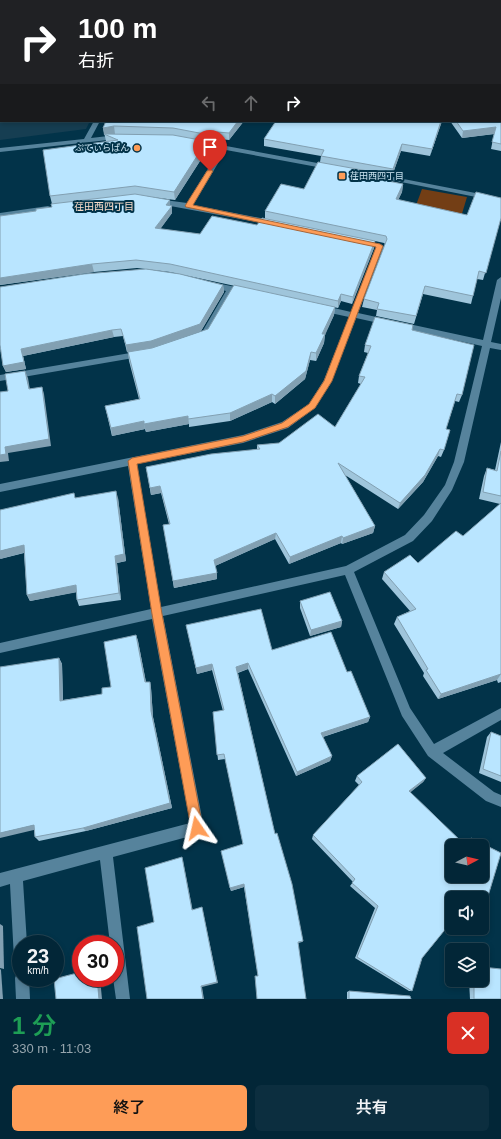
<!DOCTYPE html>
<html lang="ja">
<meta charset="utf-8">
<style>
body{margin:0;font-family:Helvetica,"Noto Sans JP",sans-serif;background:#0c2e3f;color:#f1f3f6;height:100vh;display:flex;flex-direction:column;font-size:15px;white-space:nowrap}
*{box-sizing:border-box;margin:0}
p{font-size:13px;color:#96a5ad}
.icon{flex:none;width:22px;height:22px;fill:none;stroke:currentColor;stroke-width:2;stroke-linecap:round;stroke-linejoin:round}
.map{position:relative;height:999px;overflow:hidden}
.sheet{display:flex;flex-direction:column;background:#022637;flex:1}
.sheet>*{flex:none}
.hud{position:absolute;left:0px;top:0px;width:501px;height:122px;box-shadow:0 2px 6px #0003,0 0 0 1px #234352;background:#202124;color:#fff;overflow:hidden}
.needle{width:26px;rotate:83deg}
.buttons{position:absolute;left:445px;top:839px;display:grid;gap:8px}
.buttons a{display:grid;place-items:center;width:44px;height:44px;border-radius:6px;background:#022637;box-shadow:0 2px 6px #0003,0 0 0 1px #234352;font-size:20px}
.speed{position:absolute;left:12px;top:935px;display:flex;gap:8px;font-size:20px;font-weight:700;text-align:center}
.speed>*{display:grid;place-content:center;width:52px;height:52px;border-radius:50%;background:#022637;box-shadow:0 2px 6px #0003,0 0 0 1px #234352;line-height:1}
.speed small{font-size:10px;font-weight:400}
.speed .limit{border:6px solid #d22;background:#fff;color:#111}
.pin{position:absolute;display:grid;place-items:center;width:34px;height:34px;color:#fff;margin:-41px -17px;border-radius:50% 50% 50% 0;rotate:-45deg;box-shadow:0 0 4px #0007}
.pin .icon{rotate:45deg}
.me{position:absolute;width:44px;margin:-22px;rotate:349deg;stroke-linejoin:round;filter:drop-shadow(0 0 3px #0008)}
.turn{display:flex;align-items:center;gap:14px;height:84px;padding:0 12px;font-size:18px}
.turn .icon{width:52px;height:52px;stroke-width:2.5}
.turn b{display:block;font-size:28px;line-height:34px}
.lanes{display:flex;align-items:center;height:38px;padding:0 12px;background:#0003;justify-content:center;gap:20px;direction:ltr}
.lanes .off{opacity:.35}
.round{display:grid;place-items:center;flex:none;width:42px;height:42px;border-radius:6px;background:#0c2e3f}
.headline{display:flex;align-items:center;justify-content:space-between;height:68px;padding:0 12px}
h1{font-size:24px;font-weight:600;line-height:30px;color:#1e9e55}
.cta{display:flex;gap:8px;margin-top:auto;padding:8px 12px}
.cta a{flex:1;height:46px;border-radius:6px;background:#fe9c57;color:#111;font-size:16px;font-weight:600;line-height:46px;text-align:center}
.cta a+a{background:#0c2e3f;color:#f1f3f6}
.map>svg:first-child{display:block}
.built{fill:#163e52}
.green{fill:#733e15}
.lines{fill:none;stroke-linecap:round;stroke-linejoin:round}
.minor{fill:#56839c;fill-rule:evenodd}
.wall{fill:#9fc5db;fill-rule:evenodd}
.shaded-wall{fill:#82a0b2}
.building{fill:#b9e5ff;stroke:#82a0b2}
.route{fill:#fe9c57;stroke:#a56539}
.poi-dot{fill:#fe9c57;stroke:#023349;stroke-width:1.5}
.labels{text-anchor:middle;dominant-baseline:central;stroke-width:4;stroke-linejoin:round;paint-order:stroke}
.far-poi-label{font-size:9px;fill:#cfe7f4;stroke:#023349;text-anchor:end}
.far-neighbourhood-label{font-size:10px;fill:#f9ddcb;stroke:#023349}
</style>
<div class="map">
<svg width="501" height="999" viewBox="0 0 501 999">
<rect width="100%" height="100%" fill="#023349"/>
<polygon class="built" points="0,7 1,121 90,121 86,129 0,140"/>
<polygon class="green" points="422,189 467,197 461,217 415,208"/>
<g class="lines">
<g class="minor">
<polygon points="94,121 100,121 91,138 117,135 120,137 117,139 0,152 0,148 84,139"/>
<polygon points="199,141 328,165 331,167 328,169 226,150 193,205 276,221 277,223 273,225 154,203 153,201 157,199 187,203 220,149 197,144 196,143"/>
<polygon points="378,174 501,198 501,202 376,177 376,175"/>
<polygon points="48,206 52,208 51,210 0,217 0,213"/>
<path d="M 360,240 L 380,244 L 384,246 L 358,313 L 483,340 L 497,280 L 501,277 L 501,298 L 491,342 L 501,344 L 501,350 L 490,348 L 464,462 L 452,490 L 432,521 L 413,541 L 354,572 L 410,708 L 434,744 L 501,708 L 501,720 L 443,753 L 494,792 L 501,795 L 501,807 L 486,801 L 428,756 L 402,716 L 345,575 L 163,616 L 204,828 L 202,833 L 113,857 L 130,999 L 116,999 L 113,978 L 115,978 L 115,944 L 110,944 L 100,860 L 23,881 L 27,944 L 21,944 L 21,966 L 16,964 L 14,959 L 10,884 L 0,887 L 0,873 L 190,823 L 152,619 L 0,653 L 0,643 L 151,609 L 128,466 L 0,492 L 0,484 L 243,435 L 282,422 L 309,404 L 324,380 L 349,317 L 321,311 L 317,308 L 321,305 L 351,312 L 376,247 L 360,244 ZM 356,318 L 482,346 L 454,462 L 445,485 L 424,515 L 405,535 L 346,566 L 161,607 L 137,464 L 243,443 L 288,428 L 315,408 L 331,383 Z"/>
<polygon points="212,282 245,289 249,292 245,295 233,292 208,336 197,339 194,338 194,334 202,332 226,291 209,287 208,285"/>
<polygon points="142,351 146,354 145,356 0,381 0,375"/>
<polygon points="21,971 21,978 29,978 30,999 16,999 15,978 17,973"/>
</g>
</g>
<g class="wall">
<polygon points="58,0 501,0 501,151 491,149 494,134 462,138 450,121 500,121 500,1 61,1"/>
<polygon points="0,15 1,16 1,94 0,93"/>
<polygon points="106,121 244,121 229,140 218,139 215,143 211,142 211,150 204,162 200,161 175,200 136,195 172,206 172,213 160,229 200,234 257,225 265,218 265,211 304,189 320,162 321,156 264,146 264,139 276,121 442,121 430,156 401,151 392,176 390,176 389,181 403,184 402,192 398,200 467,215 501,218 483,280 477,279 471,304 423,294 414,324 376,316 377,310 362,307 364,299 385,244 384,243 375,241 374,248 352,304 341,301 338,308 170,272 137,268 94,272 0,285 0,216 36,211 52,207 52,204 50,196 106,141 103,128"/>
<polygon points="223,285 224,292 201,331 152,348 127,352 123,336 114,337 23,356 26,369 6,372 3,366 1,352 0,352"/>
<polygon points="335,307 334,315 325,334 324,343 316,361 310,360 305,379 275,404 272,402 230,421 189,427 189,424 146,432 145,429 112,436 105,406 139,399 129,361 128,352 152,348"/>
<polygon points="412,330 462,395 459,402 455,401 446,429 444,450 441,457 438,456 423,482 398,509 345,475 375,526 373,533 342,544 341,543 289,564 275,539 215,566 217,579 174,588 163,525 169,524 161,493 151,495 146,467 257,449 257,445 279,443 335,427 361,384 358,383 359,376 368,353 364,352 365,345"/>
<polygon points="501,442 501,682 498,683 497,680 438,699 423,676 424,673 394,624 397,617 410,611 382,579 384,572 418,563 463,536 500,504 479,499 484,476 487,468 495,470"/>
<polygon points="76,498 118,498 126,561 117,563 121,600 79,606 77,600 76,592 30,601 27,595 24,553 0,559"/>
<polygon points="300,601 342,621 341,627 310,636 300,608"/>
<polygon points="186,625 347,672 370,717 368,722 323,737 332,756 330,761 296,776 248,669 238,673 275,834 303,941 302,942 298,943 258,976 244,887 231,891 222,854 243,844 225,759 218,760 213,712 223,711 212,670 197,674"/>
<polygon points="136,635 138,641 146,682 150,682 151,688 153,717 172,808 86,831 39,841 35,837 34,830 59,658 62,664 63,700 102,694 111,687"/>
<polygon points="491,732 501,736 501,782 479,773 487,737"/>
<path d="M 398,744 L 426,778 L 423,782 L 410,792 L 465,845 L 467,841 L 471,838 L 501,853 L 488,896 L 483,899 L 474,894 L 471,898 L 452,898 L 452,921 L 422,958 L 412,991 L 409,991 L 355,958 L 375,908 L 350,886 L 353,882 L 312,839 L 313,835 L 359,785 L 355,781 L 357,776 ZM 452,846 L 482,846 L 482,876 L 452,876 Z"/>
<polygon points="469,980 482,980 501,999 470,999"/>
<polygon points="349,991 411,999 347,999 347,992"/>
</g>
<g class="shaded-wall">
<polygon points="238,121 244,121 229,140 229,133"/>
<polygon points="441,121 442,121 430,156 432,149"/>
<polygon points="114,126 115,134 104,134 105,135 104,135 103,128"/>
<polygon points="496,127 494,134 462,138 463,131"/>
<polygon points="217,132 218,139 215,143 215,136"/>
<polygon points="211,142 211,150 204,162 204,154"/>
<polygon points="402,144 401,151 392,176 393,169"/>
<polygon points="199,153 200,161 175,200 174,192"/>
<polygon points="403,184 402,192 395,207 396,199"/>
<polygon points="170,200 170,207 166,205"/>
<polygon points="172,206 172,213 156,235 155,228"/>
<polygon points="375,241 374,248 352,304 353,297"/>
<polygon points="92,264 94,272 0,285 0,278"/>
<polygon points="223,285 224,292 201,331 152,348 127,352 126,345"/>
<polygon points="341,294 341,301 338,308 338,301"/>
<polygon points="335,307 334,315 322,342 322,334"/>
<polygon points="112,330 114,337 23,356 26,369 6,372 3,366 21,349"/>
<polygon points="325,334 324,343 316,361 316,353"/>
<polygon points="311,352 310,360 305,379 275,404 275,396"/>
<polygon points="25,371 28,378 31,396 29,389"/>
<polygon points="42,387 44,394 51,446 8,453 9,461 0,462 0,455"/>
<polygon points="272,394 272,402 230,421 230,413"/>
<polygon points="188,416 189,424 146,432 144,424"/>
<polygon points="144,421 145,429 112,436 111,428"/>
<polygon points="440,449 438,456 423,482 398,509 400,503"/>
<polygon points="160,486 161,493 151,495 150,488"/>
<polygon points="116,491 118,498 126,561 117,563 121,600 119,593 115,556"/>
<polygon points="375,526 373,533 342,544 343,538"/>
<polygon points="276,533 275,539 215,566 214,560"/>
<polygon points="342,536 341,543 289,564 290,557"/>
<polygon points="24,545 27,552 0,559 0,551"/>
<polygon points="217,573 217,579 174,588 173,581"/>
<polygon points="76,585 78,592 30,601 27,595"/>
<polygon points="342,621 341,627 310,636 311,630"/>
<polygon points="136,635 138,641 147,688 145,682"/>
<polygon points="59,658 62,664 63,706 60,701"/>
<polygon points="248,663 248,669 236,673 236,667"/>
<polygon points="212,664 212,670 197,674 196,668"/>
<polygon points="501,674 497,680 438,699 441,694"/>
<polygon points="150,682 151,688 153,717 172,808 86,831 83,828 151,711"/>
<polygon points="370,717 368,722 319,738 321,733"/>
<polygon points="332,756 330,761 296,776 297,772"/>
<polygon points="426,778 423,782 406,796 409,791"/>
<polygon points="34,825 38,829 0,838 0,833"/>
<polygon points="182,857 183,861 193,912 192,910"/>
<polygon points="244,884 244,887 231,891 230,888"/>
<polygon points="202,907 218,983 202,987 204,999 203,999 201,986"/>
<polygon points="0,924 3,926 4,969 0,968"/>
<polygon points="0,969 1,970 3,999 0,999"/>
<polygon points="97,978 100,978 102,999 99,999"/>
</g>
<g class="building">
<polygon points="65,0 501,0 501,8 500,8 501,13 501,51 500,51 501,56 501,144 492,142 496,127 463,131 456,121 500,121 500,1 64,1"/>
<polygon points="0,15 1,16 1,83 0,83"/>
<polygon points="106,121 238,121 229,133 217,132 215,136 173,128 114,126 103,128"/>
<polygon points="276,121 441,121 432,149 402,144 393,169 321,156 324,150 264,139"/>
<polygon points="104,134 173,135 211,142 204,154 199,153 174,192 135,186 50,196 43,150 118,140"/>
<polygon points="318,162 390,175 388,181 403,184 396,199 467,215 476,192 501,198 501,218 486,273 479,271 473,296 425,286 416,316 377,309 379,303 364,299 387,239 386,236 265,211 281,184 304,189"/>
<polygon points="135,194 170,200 166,205 172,206 155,228 200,234 212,216 257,225 262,218 375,241 353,297 341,294 338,301 170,264 136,260 92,264 0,278 0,216 36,211 36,209 52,207 51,204"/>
<polygon points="146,269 180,274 223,285 200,324 151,341 126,345 121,329 112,330 21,349 24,362 3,366 0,345 0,287 84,274"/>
<polygon points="234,285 335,307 322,334 325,334 316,353 311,352 306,371 275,396 272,394 230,413 188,419 188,416 144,424 144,421 111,428 105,406 140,399 128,352 152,348 208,329"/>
<polygon points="375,317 413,325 412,330 474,345 462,395 457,394 446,429 450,430 444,450 440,449 425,475 400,503 338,463 375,526 343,538 342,536 290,557 276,533 214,560 217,573 173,581 163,525 170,524 160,486 150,488 146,467 211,454 260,449 257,445 279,443 318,414 335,427 365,377 359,376 371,346 365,345"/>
<polygon points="25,371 29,389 42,387 49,439 5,447 6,454 0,455 0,392 8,391 5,374"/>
<polygon points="501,451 501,496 483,492 487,468 497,471"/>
<polygon points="116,491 124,554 115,556 119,593 77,600 76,585 27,595 24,545 0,551 0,510 74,493 75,498"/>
<polygon points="501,503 501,674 441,694 426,670 428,669 397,617 416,609 384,572 410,555 418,563 456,531 463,536"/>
<polygon points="330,592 342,621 311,630 300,601"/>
<polygon points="261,609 272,650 331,632 347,672 351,671 370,717 321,733 332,756 297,772 248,663 236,667 275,834 277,833 292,884 303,941 298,942 306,999 257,999 255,976 258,976 244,884 230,888 221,851 243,844 224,754 217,755 213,712 224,710 212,664 196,668 186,625"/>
<polygon points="136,635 145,682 150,682 151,711 170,803 83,828 35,837 34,825 0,833 0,667 59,658 60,701 102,694 102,688 111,687 104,642"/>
<polygon points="491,732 501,736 501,776 483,769"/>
<polygon points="398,744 426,778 409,791 466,846 452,846 452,876 482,876 482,846 468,846 471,838 501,853 488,896 477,891 471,898 452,898 452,921 422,958 412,991 357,957 378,906 352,883 355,879 313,835 362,782 357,776"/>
<polygon points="182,857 192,910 202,907 217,982 201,986 203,999 147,999 137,927 154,922 145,868"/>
<polygon points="482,967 501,969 501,999 474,999 474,980 482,980"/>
<polygon points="81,972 81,978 97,978 99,999 56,999 54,979"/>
<polygon points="349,991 410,996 411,999 349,999"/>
</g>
<polygon class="route" points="210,169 213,171 193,205 380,244 383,246 332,381 315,408 288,427 243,442 137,464 162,614 203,828 201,832 197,834 193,832 191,828 152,614 128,461 132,458 243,436 282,423 309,404 324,381 376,247 186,207 185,206 207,171"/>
<g class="poi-dot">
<circle cx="137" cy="148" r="4"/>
<rect x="338" y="172" width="8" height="8" rx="2"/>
</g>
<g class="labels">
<g class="far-poi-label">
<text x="129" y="148">ぷてぃらぱん</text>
<text x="350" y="176" text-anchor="start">荏田西四丁目</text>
</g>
<g class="far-neighbourhood-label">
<text x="104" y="206">荏田西四丁目</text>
</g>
</g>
</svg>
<div class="buttons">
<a><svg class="needle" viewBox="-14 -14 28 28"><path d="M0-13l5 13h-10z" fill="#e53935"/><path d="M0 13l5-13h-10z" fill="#96a5ad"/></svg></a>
<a><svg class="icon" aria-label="sound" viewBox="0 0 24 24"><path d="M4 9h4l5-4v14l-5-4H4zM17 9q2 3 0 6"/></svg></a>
<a><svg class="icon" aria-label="layers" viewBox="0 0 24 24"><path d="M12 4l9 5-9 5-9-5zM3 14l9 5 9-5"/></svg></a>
</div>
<div class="speed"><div>23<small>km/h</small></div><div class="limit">30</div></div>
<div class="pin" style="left:210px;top:171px;background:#d93025"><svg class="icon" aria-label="arrive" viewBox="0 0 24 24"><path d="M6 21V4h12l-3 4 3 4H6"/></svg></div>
<svg class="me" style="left:197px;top:828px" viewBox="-20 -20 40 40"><path d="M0-17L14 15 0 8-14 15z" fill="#fe9c57" stroke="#fff" stroke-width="4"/></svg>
<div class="hud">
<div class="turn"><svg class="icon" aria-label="right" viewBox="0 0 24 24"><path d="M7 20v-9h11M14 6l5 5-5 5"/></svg><div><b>100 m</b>右折</div></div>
<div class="lanes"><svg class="icon off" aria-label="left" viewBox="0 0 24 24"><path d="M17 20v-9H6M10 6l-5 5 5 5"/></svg><svg class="icon off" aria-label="ahead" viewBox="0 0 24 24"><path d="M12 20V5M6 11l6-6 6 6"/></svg><svg class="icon" aria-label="right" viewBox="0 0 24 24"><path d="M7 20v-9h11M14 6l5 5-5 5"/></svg></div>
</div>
</div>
<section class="sheet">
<div class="headline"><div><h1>1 分</h1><p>330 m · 11:03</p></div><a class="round" style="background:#d93025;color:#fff"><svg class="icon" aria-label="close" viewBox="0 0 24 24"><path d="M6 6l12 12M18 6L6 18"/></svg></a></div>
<div class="cta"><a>終了</a><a>共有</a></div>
</section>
